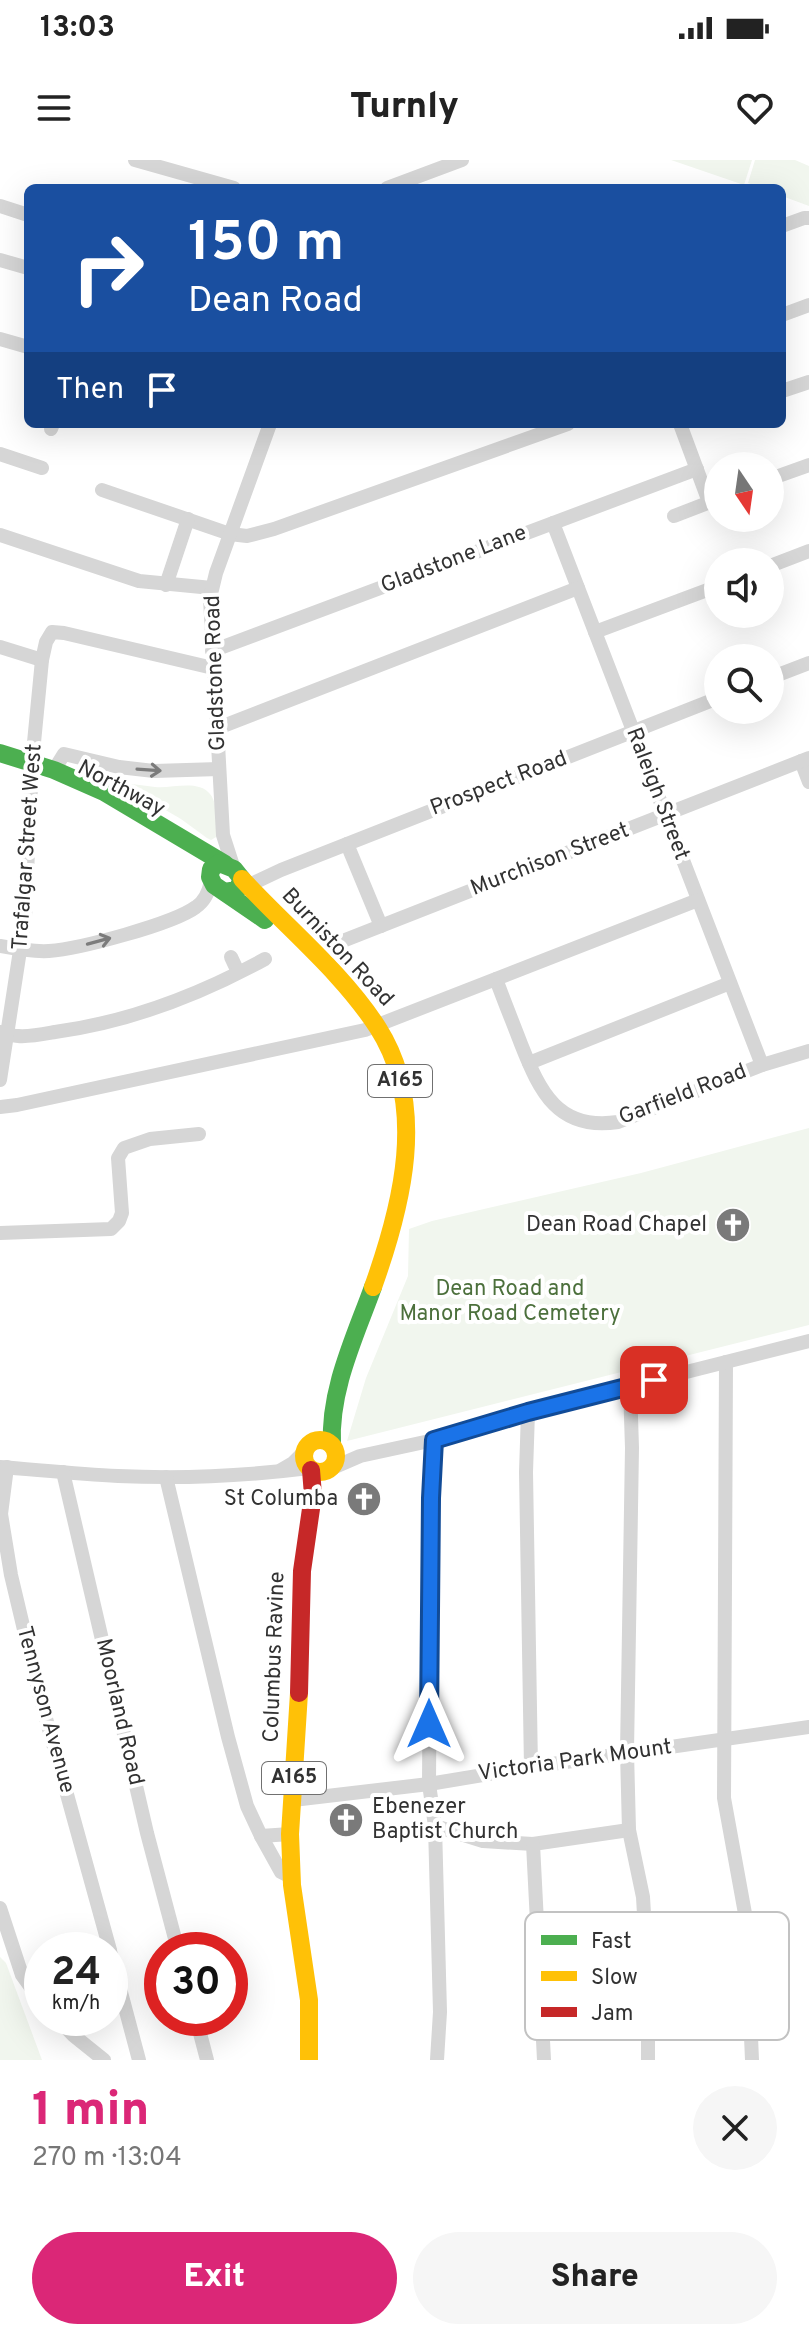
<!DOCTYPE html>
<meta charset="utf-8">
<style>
body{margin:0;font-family:Overpass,sans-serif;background:#f6f6f6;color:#222;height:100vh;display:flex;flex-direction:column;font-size:30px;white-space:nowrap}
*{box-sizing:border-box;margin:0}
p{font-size:26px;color:#767676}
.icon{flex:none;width:44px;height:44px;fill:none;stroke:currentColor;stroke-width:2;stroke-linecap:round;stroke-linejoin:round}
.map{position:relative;height:1900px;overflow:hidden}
.drawer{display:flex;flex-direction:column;background:#fff;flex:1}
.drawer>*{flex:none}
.hud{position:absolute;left:24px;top:24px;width:762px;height:244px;border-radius:12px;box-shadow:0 8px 32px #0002;background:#1a4fa0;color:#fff;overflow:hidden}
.needle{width:52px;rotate:167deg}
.buttons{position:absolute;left:704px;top:292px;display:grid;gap:16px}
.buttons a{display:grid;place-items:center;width:80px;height:80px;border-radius:50%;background:#fff;box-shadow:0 8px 32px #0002;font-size:40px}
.speed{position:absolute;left:24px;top:1772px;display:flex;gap:16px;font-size:40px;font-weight:700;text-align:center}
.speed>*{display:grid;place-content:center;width:104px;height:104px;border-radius:50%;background:#fff;box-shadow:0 8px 32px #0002;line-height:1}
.speed small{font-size:20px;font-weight:400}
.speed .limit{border:12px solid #d22;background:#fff;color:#111}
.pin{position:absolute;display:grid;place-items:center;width:68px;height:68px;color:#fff;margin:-34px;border-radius:16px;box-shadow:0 4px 12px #0006}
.me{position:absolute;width:88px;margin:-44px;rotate:0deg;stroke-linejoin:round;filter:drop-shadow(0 0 6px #0008)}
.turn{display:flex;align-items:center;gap:28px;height:168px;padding:0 32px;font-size:36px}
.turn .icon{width:104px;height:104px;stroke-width:2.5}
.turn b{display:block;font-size:56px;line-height:68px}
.then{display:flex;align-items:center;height:76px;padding:0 32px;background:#0003;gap:16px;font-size:30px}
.round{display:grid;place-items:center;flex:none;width:84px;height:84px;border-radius:42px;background:#f6f6f6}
.overview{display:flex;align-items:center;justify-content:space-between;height:136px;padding:0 32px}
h1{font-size:48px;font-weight:800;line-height:60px;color:#db2777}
.button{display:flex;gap:16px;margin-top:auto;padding:16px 32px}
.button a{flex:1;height:92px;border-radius:48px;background:#db2777;color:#fff;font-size:32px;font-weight:800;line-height:92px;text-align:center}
.button a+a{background:#f6f6f6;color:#222}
.status{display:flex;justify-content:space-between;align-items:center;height:56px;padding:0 40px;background:#fff;direction:ltr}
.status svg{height:22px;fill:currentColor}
header{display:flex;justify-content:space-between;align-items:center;height:104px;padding:0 32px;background:#fff;font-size:36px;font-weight:800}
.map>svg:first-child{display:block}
.green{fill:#f1f6ee}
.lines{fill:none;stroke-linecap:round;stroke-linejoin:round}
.street{stroke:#d6d6d6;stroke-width:14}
.fast{stroke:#4caf50;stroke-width:18}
.slow{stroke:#ffc107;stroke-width:18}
.jam{stroke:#c62828;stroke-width:18}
.oneway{stroke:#7c7c7c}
.route-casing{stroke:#114b97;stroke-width:20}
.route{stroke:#1a73e8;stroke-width:14}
.labels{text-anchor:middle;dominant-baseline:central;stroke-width:8;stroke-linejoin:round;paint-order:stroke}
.shield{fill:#fff;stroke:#707070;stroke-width:2}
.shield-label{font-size:20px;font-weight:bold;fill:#323232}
.street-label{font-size:22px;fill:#323232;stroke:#fff}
.poi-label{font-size:22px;fill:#323232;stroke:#fff;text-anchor:end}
.park-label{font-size:22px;fill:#4c703c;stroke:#fff}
.key{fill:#fff;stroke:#c2c2c2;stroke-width:2}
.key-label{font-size:22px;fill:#323232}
</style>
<div class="status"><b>13:03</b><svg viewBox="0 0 49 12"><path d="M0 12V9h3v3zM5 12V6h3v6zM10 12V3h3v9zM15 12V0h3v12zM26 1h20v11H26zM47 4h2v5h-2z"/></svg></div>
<header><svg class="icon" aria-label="menu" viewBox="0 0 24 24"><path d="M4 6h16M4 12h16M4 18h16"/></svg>Turnly<svg class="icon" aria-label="heart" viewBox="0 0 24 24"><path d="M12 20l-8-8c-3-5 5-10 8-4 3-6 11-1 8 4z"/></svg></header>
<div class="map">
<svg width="809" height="1900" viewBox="0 0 809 1900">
<rect width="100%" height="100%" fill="#fff"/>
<g class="green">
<polygon points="671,0 752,0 744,25"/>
<polygon points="755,0 795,0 809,6 809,46 782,36 782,28 762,28 748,23"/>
<path d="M 124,623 C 134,624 145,626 155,627 C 171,629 198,619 210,634 C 218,643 216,665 216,677 L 211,680 L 207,678 L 181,659 L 124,626 Z"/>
<polygon points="809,968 809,1165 347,1281 366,1218 408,1116 409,1069 432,1061 641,1013"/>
<polygon points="0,1797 6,1803 42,1900 0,1900"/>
</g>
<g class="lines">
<g class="street">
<polyline points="135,0 234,28"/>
<polyline points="387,28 462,0"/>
<polyline points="0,46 28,55"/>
<polyline points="782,66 804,58 809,58"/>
<polyline points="0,100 28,108"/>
<polyline points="782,155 809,145"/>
<polyline points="0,179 28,187"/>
<polyline points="782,231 809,222"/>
<polyline points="680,264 709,342"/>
<polyline points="51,269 53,264"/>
<polyline points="0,294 42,308"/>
<polyline points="770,319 809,305"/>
<polyline points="102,330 230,374 247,376 274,369 568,264"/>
<polyline points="674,356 718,339"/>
<polyline points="553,363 762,905"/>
<polyline points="0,375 139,421 212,428"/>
<polyline points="770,406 809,391"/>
<polyline points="166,425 188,359"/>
<polyline points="595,472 718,426"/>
<polyline points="0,487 42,500"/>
<polyline points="212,491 697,309"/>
<polyline points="770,518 809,503"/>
<polyline points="218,568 578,428"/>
<polyline points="801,601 809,622"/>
<polyline points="54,610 64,594 119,607 154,611 219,609"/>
<polyline points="347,684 381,766"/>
<polyline points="233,706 223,675 210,438 216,413 270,264"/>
<polyline points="243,728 281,710 718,538"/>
<polyline points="335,784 809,598"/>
<path d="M 0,786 C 16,789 33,792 49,791 C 79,789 173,764 196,747 C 205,741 209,731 211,721"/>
<polyline points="231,797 238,812"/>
<path d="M 496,819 C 504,841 513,863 521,884 C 540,932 558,971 618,962 L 762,905 L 809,891"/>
<path d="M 0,872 C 6,873 12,876 18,876 C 30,877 44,874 55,872 C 129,862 201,834 265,799"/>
<polyline points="529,903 730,823"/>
<polyline points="0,920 25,758 32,603 42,500 46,482 52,472 64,473 213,508"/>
<polyline points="0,947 17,945 365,870 698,740"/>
<polyline points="0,1073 111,1069 119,1061 122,1053 118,998 124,988 150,979 199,974"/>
<polyline points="726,1202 724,1638 746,1759 752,1900"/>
<polyline points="630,1226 632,1288 627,1592 629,1670 643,1737 648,1823 648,1900"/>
<polyline points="528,1252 526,1312 531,1607"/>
<polyline points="434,1280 431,1338 429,1624 435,1666 440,1852 437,1900"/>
<path d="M 0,1307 C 39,1310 78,1314 118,1316 C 182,1319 245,1316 309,1308"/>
<polyline points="7,1307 1,1354 11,1415 39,1533 110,1790"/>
<polyline points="330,1309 360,1296 434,1280 528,1252 809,1181"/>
<polyline points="281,1310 293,1303 305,1291"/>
<polyline points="63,1312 147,1673 178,1790"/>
<polyline points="166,1317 228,1577 247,1646 261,1676 290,1674"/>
<polyline points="293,1640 429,1624 531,1607 809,1567"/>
<polyline points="435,1666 483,1681 533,1684 629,1670"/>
<polyline points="261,1676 281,1712 291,1717"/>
<polyline points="533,1684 544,1900"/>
<polyline points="0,1748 22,1815 42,1843"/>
<polyline points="110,1791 139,1900"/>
<polyline points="57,1858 73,1875 104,1900"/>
<polyline points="196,1858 207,1900"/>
</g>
<g class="fast">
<polyline points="0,593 54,610 104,632 225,704"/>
<polyline points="225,732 237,730 242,719 234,709 219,703 211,709 210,717 214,725 265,760"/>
<path d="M 332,1285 C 329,1230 355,1177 373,1127"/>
</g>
<g class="slow">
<path d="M 242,719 C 287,768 342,812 378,868 C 428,946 402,1046 373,1127"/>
<circle cx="320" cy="1296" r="16"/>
<polyline points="299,1533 290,1674 292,1725 309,1840 309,1900"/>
</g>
<polyline class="jam" points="299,1533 302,1411 313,1335 311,1310"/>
</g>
<defs><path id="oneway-shaft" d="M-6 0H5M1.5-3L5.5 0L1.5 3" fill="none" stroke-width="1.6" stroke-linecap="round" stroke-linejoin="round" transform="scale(2)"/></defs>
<g class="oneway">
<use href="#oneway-shaft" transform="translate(149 610) rotate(4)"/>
<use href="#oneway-shaft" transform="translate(99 781) rotate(-15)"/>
</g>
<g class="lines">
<g class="route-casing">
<polyline id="route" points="429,1564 431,1338 434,1280 528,1252 654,1220"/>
</g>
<use href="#route" class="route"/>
</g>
<defs>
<g id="church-disc" transform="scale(1.8)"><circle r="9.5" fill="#7a7a7a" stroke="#fff"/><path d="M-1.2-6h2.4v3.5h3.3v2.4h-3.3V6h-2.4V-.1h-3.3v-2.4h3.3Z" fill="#fff"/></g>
</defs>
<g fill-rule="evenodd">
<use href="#church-disc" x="733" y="1065"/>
<use href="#church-disc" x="364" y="1339"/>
<use href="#church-disc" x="346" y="1660"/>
</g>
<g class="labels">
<g class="shield">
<rect x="368" y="905" width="64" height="32" rx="6"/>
<rect x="262" y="1602" width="64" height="32" rx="6"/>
</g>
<g class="shield-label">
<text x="400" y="921">A165</text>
<text x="294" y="1618">A165</text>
</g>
<g class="street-label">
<text transform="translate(454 400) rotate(-21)">Gladstone Lane</text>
<text transform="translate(216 513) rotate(-92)">Gladstone Road</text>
<text transform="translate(499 624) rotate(-21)">Prospect Road</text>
<text transform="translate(121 629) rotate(28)">Northway</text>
<text transform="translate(657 634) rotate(69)">Raleigh Street</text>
<text transform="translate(28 687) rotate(-86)">Trafalgar Street West</text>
<text transform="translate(550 700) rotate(-21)">Murchison Street</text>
<text transform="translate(337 788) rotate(47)">Burniston Road</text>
<text transform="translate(683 935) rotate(-21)">Garfield Road</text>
<text transform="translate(275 1497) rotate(-88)">Columbus Ravine</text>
<text transform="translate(45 1550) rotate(75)">Tennyson Avenue</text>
<text transform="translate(119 1552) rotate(77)">Moorland Road</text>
<text transform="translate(575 1601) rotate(-8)">Victoria Park Mount</text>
</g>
<g class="poi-label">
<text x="707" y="1065">Dean Road Chapel</text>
<text x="338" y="1339">St Columba</text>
<text x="372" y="1647" text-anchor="start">Ebenezer<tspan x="372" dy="25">Baptist Church</tspan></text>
</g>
<g class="park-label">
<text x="510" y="1129">Dean Road and<tspan x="510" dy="25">Manor Road Cemetery</tspan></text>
</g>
</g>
<rect x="525" y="1752" width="264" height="128" rx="12" class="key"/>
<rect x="541" y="1775" width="36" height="10" fill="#4caf50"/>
<rect x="541" y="1811" width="36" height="10" fill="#ffc107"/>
<rect x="541" y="1847" width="36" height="10" fill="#c62828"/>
<g class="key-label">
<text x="591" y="1788">Fast</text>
<text x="591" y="1824">Slow</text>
<text x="591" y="1860">Jam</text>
</g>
</svg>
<div class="buttons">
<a><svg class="needle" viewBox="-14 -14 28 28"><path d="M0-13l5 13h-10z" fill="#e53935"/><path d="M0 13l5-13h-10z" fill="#767676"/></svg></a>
<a><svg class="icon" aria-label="sound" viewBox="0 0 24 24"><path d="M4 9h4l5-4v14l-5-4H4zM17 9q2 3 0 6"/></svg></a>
<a><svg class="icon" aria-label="search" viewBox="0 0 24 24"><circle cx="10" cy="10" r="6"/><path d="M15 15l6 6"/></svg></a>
</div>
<div class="speed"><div>24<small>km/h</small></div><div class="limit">30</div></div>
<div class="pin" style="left:654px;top:1220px;background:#d93025"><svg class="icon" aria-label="arrive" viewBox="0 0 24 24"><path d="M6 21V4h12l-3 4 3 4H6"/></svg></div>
<svg class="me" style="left:429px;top:1564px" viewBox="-20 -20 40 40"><path d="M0-17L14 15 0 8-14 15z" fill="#1a73e8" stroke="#fff" stroke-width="4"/></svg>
<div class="hud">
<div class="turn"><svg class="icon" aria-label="right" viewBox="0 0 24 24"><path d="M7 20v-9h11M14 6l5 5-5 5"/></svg><div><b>150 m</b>Dean Road</div></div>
<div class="then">Then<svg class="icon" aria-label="arrive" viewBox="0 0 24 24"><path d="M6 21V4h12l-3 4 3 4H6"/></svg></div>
</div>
</div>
<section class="drawer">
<div class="overview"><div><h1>1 min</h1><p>270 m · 13:04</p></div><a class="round"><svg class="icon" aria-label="close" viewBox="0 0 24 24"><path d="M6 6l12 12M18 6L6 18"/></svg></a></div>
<div class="button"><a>Exit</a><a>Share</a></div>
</section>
